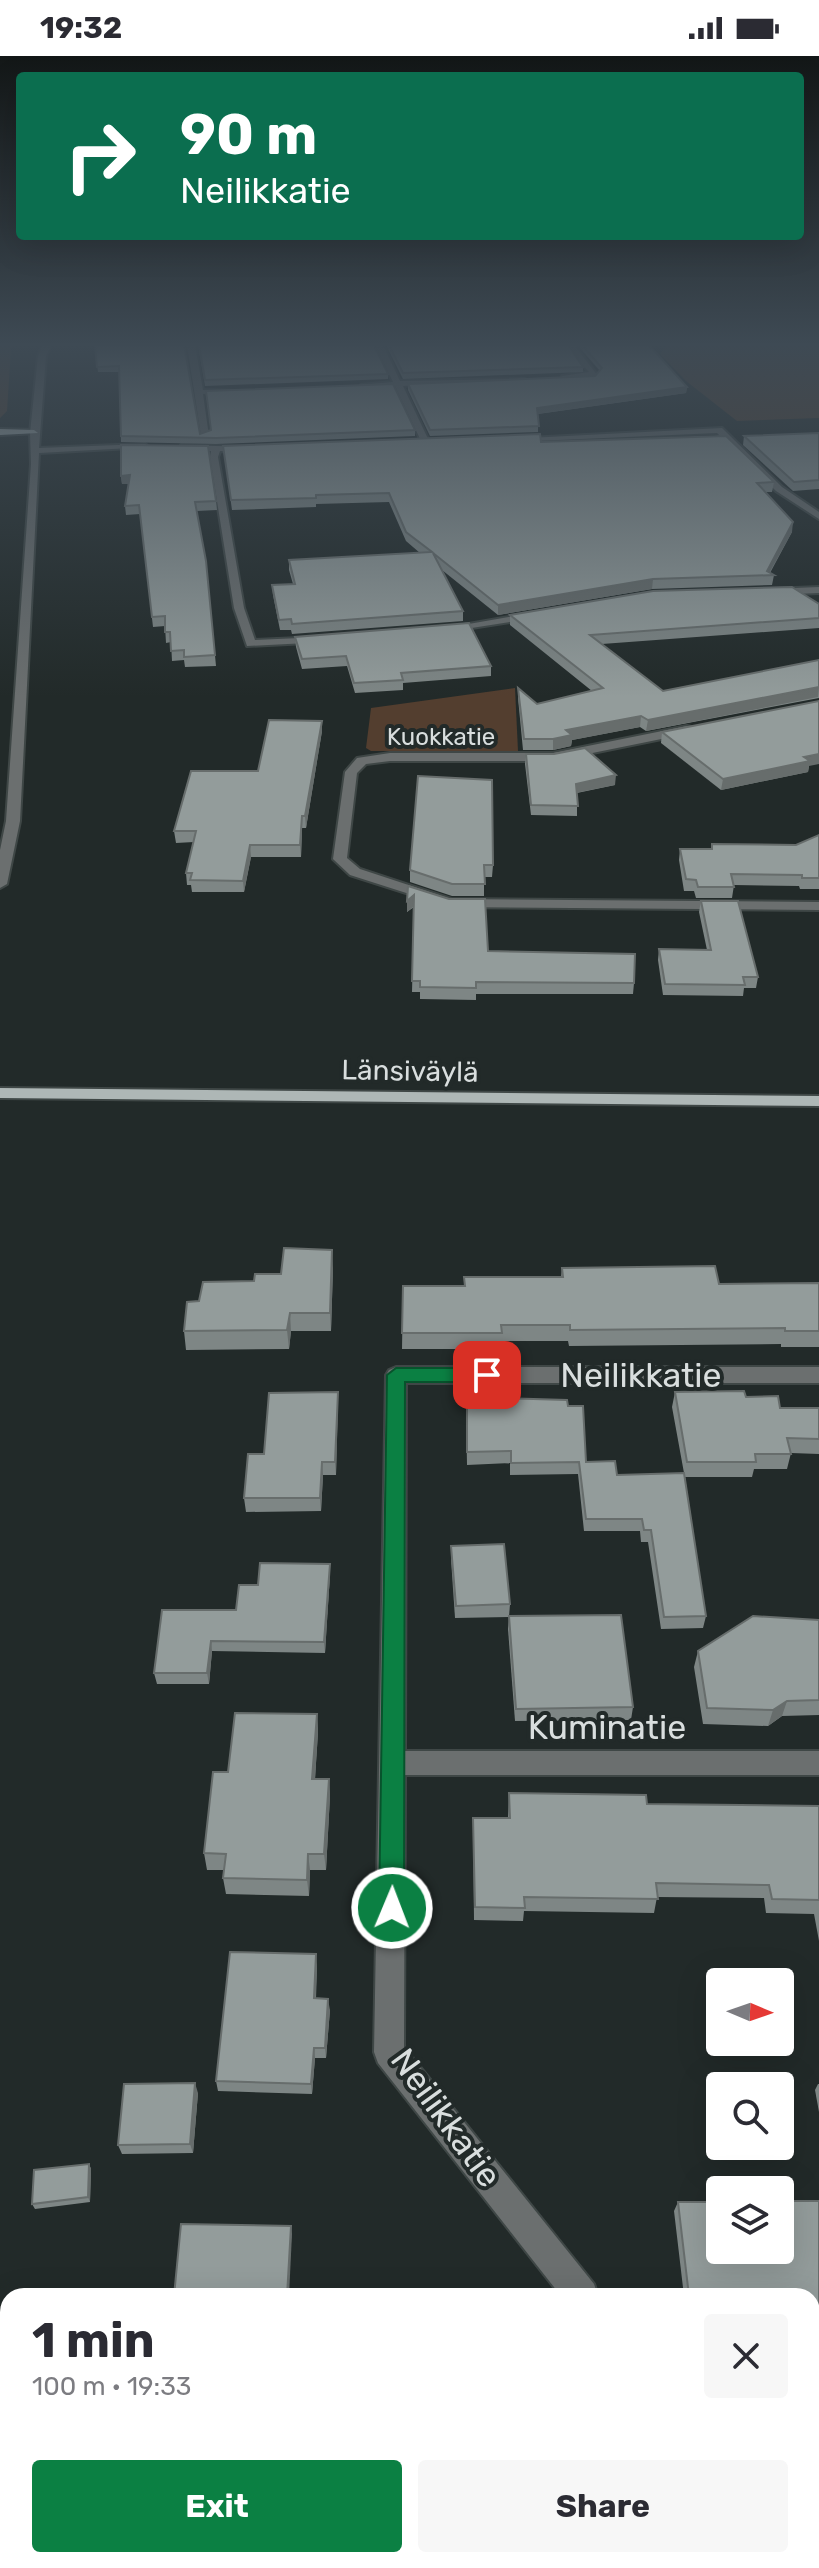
<!DOCTYPE html>
<meta charset="utf-8">
<style>
body{margin:0;font-family:Rubik,sans-serif;background:#f7f7f7;color:#2b2b33;height:100vh;display:flex;flex-direction:column;font-size:30px;white-space:nowrap}
*{box-sizing:border-box;margin:0}
p{font-size:26px;color:#7c7c81}
.icon{flex:none;width:44px;height:44px;fill:none;stroke:currentColor;stroke-width:2;stroke-linecap:round;stroke-linejoin:round}
.map{position:relative;flex:1;overflow:hidden}
.panel{position:absolute;left:0px;top:2232px;width:820px;height:280px;display:flex;flex-direction:column;background:#fff;border-radius:24px 24px 0 0;box-shadow:0 8px 32px #0002}
.panel>*{flex:none}
.top-card{position:absolute;left:16px;top:16px;width:788px;height:168px;border-radius:8px;box-shadow:0 8px 32px #0002;background:#0b6e4f;color:#fff;overflow:hidden}
.needle{width:52px;rotate:92deg}
.tools{position:absolute;left:706px;top:1912px;display:grid;gap:16px}
.tools a{display:grid;place-items:center;width:88px;height:88px;border-radius:8px;background:#fff;box-shadow:0 8px 32px #0002;font-size:40px}
.pin{position:absolute;display:grid;place-items:center;width:68px;height:68px;color:#fff;margin:-34px;border-radius:16px;box-shadow:0 4px 12px #0006}
.me{position:absolute;width:88px;margin:-44px;rotate:1deg;stroke-linejoin:round;filter:drop-shadow(0 0 6px #0008)}
.turn{display:flex;align-items:center;gap:28px;height:168px;padding:0 32px;font-size:36px}
.turn .icon{width:104px;height:104px;stroke-width:2.5}
.turn b{display:block;font-size:56px;line-height:68px}
.round{display:grid;place-items:center;flex:none;width:84px;height:84px;border-radius:8px;background:#f7f7f7}
.summary{display:flex;align-items:center;justify-content:space-between;height:136px;padding:0 32px}
h1{font-size:48px;font-weight:700;line-height:60px}
.button{display:flex;gap:16px;margin-top:auto;padding:16px 32px}
.button a{flex:1;height:92px;border-radius:8px;background:#0b8043;color:#fff;font-size:32px;font-weight:700;line-height:92px;text-align:center}
.button a+a{background:#f7f7f7;color:#2b2b33}
.status{display:flex;justify-content:space-between;align-items:center;height:56px;padding:0 40px;background:#fff;direction:ltr}
.status svg{height:22px;fill:currentColor}
.map>svg:first-child{display:block}
.green{fill:#533e2f}
.lines{fill:none;stroke-linecap:round;stroke-linejoin:round}
.minor-casing{stroke:#3f4746;stroke-width:4}
.major-casing{stroke:#3f4746;stroke-width:4}
.minor{fill:#6b6f6f;fill-rule:evenodd}
.major{fill:#aeb7b6;fill-rule:evenodd}
.wall{fill:#7e8685}
.shaded-wall{fill:#676d6c}
.building{fill:#939c9b;stroke:#676d6c;stroke-width:2}
.route{fill:#0b8043;stroke:#07532c;stroke-width:2}
.labels{text-anchor:middle;dominant-baseline:central;stroke-width:8;stroke-linejoin:round;paint-order:stroke}
.far-street-label{font-size:24px;fill:#d9dede;stroke:#222a29}
.street-label{font-size:28px;fill:#d9dede;stroke:#222a29}
.near-street-label{font-size:34px;fill:#d9dede;stroke:#222a29}
</style>
<div class="status"><b>19:32</b><svg viewBox="0 0 49 12"><path d="M0 12V9h3v3zM5 12V6h3v6zM10 12V3h3v9zM15 12V0h3v12zM26 1h20v11H26zM47 4h2v5h-2z"/></svg></div>
<div class="map">
<svg width="819" height="2512" viewBox="0 0 819 2512">
<rect width="100%" height="100%" fill="#222a29"/>
<g class="green">
<polygon points="0,289 14,289 11,293 7,355 0,362"/>
<polygon points="667,289 819,289 819,362 737,365 686,325 660,298"/>
<polygon points="515,632 518,695 371,695 366,692 371,652"/>
</g>
<g class="lines">
<g class="minor-casing">
<g id="minor">
<polygon points="43,289 51,289 46,300 39,392 145,388 149,391 39,397 20,765 7,828 0,832 0,794 6,765 31,408 30,377 38,300"/>
<polygon points="187,289 195,289 203,334 238,335 203,338 209,380 205,383 201,380"/>
<polygon points="375,289 383,289 400,325 525,323 403,330 430,387 426,390 422,387 395,330 361,329 393,326"/>
<polygon points="570,289 578,289 577,293 598,320 562,324 562,320 589,316 570,295"/>
<polygon points="722,372 782,431 819,456 819,463 776,435 717,377 513,386 509,383"/>
<polygon points="181,389 252,391 249,396 220,395 218,401 244,552 255,584 322,581 326,582 326,586 247,590 234,552 210,401 211,395 178,394"/>
<polygon points="819,531 819,537 771,539 766,536 771,533"/>
<polygon points="537,556 541,557 541,561 446,576 440,573"/>
<polygon points="687,670 691,671 691,677 553,705 390,705 366,708 357,717 347,802 360,813 451,843 819,846 819,854 450,851 350,819 333,803 345,716 357,702 390,697 553,697"/>
<polygon points="396,1311 819,1311 819,1327 406,1327 405,1695 819,1695 819,1719 405,1719 404,1991 594,2228 598,2240 561,2240 378,2007 374,1996 386,1319 389,1314"/>
<rect x="812" y="2347" width="7" height="34"/>
<polygon points="680,2504 716,2504 717,2512 681,2512"/>
</g>
</g>
<g class="major-casing">
<g id="major">
<polygon points="0,373 34,374 38,377 0,379"/>
<polygon points="0,1032 819,1040 819,1050 0,1042"/>
</g>
</g>
<use href="#minor" class="minor"/>
<use href="#major" class="major"/>
</g>
<g class="wall">
<polygon points="95,289 200,378 415,374 415,380 216,388 121,386 119,316 98,316"/>
<polygon points="198,289 388,318 388,323 205,330"/>
<polygon points="386,289 568,289 583,311 583,316 403,323"/>
<polygon points="580,289 649,289 687,331 686,337 538,358 538,376 430,380 408,334 408,328 595,320 600,315 580,292"/>
<polygon points="819,377 819,433 793,435 743,389 744,380"/>
<polygon points="541,386 774,426 772,436 766,436 792,476 770,517 774,519 772,529 652,533 498,559 442,514 463,555 463,565 292,578 291,574 280,574 273,539 272,529 293,528 289,514 289,504 420,497 406,485 389,446 316,448 316,451 232,454 223,390"/>
<polygon points="121,420 216,445 217,454 197,455 206,505 216,610 185,611 184,604 172,605 171,586 166,587 165,570 153,571 140,458 126,459 125,450 129,428 122,428"/>
<polygon points="819,548 819,572 602,588 663,635 819,604 819,642 646,675 640,671 572,684 571,690 553,694 523,694 518,642 518,632 537,648 592,635 510,569 510,559"/>
<polygon points="295,581 491,610 491,620 403,627 403,634 355,637 347,610 302,613 296,591"/>
<polygon points="322,665 322,675 306,772 302,772 301,801 251,801 244,836 192,836 191,829 187,829 186,817 194,786 176,787 174,775 258,715"/>
<polygon points="662,676 809,710 808,716 721,734 661,687"/>
<polygon points="526,698 615,729 577,737 577,760 531,759 525,708"/>
<polygon points="819,779 819,833 800,833 799,830 734,829 732,842 696,842 694,835 684,835 679,804 680,793 711,793 796,789"/>
<polygon points="493,809 492,821 484,821 484,840 452,840 410,826 410,814"/>
<polygon points="407,845 488,895 634,927 633,938 476,938 476,944 420,943 420,936 412,936 414,851 407,856"/>
<polygon points="701,845 758,921 756,932 744,932 743,940 663,939 658,904 659,893 707,894 699,856"/>
<polygon points="333,1212 331,1275 291,1275 289,1293 186,1294 184,1275 199,1245 254,1225 281,1218"/>
<polygon points="562,1212 719,1228 819,1227 819,1291 781,1291 781,1288 569,1290 568,1285 502,1285 501,1293 402,1293 403,1230 464,1230 464,1221 561,1221"/>
<polygon points="338,1336 336,1419 323,1419 321,1455 246,1456 244,1442 264,1398"/>
<polygon points="675,1336 746,1341 780,1352 819,1352 819,1398 791,1397 787,1413 754,1413 752,1421 685,1421 706,1560 703,1572 661,1573 648,1486 641,1486 640,1475 584,1475 578,1418 510,1419 510,1407 467,1409 466,1353 617,1419 684,1417 672,1351"/>
<polygon points="451,1490 510,1548 509,1561 455,1562 451,1503"/>
<polygon points="330,1508 330,1518 325,1597 212,1595 209,1628 157,1628 154,1617 236,1554"/>
<polygon points="509,1560 633,1651 631,1664 515,1665 508,1573"/>
<polygon points="819,1564 819,1659 782,1660 768,1670 703,1668 694,1611 698,1595"/>
<polygon points="317,1658 318,1676 315,1723 329,1723 330,1740 326,1814 310,1814 309,1840 226,1838 223,1822 224,1814 207,1814 204,1797 228,1716"/>
<polygon points="509,1737 647,1748 819,1750 819,1885 814,1858 766,1857 764,1842 657,1841 654,1857 524,1855 523,1865 474,1864 473,1762 508,1762"/>
<polygon points="317,1909 316,1943 330,1954 326,2002 315,2002 312,2038 218,2035 216,2025"/>
<polygon points="818,2028 819,2028 819,2056 815,2034"/>
<polygon points="198,2037 193,2097 122,2098 118,2089"/>
<polygon points="89,2108 91,2113 90,2146 35,2153 32,2148"/>
<polygon points="819,2145 819,2261 812,2261 812,2240 684,2240 674,2155 678,2146"/>
</g>
<g class="shaded-wall">
<polygon points="687,331 686,337 537,358 537,352"/>
<polygon points="130,419 131,428 122,428 121,420"/>
<polygon points="793,466 792,476 768,519 767,515"/>
<polygon points="653,523 652,533 498,559 498,549"/>
<polygon points="819,631 818,641 646,675 648,664"/>
<polygon points="641,660 640,671 572,684 571,690 553,694 553,683 566,674"/>
<polygon points="322,665 322,675 306,772 305,760"/>
<polygon points="819,698 819,708 809,710 808,716 721,734 723,723"/>
<polygon points="616,719 615,729 575,737 576,728"/>
<polygon points="302,760 302,772 301,801 300,789"/>
<polygon points="250,789 251,801 244,836 243,825"/>
<polygon points="414,839 414,850 407,856 407,845"/>
<polygon points="332,1194 333,1212 331,1275 330,1257"/>
<polygon points="290,1257 291,1275 289,1293 287,1274"/>
<polygon points="338,1336 338,1350 336,1419 335,1406"/>
<polygon points="322,1406 323,1419 321,1455 320,1442"/>
<polygon points="330,1508 330,1518 325,1597 324,1586"/>
<polygon points="211,1585 212,1595 209,1628 207,1617"/>
<polygon points="787,1645 782,1660 768,1670 773,1654"/>
<polygon points="317,1658 318,1676 314,1739 312,1723"/>
<polygon points="329,1723 330,1740 326,1814 324,1798"/>
<polygon points="308,1798 310,1814 309,1840 307,1824"/>
<polygon points="316,1898 317,1909 315,1953 314,1942"/>
<polygon points="328,1943 330,1954 326,2002 325,1992"/>
<polygon points="314,1992 315,2002 312,2038 311,2028"/>
<polygon points="195,2027 198,2037 193,2097 190,2088"/>
<polygon points="89,2108 91,2113 90,2146 88,2141"/>
<polygon points="291,2170 292,2178 289,2240 287,2240"/>
</g>
<g class="building">
<polygon points="95,289 184,289 200,378 211,374 206,335 393,328 415,374 216,382 121,380 119,310 97,311"/>
<polygon points="199,289 374,289 388,318 205,324"/>
<polygon points="389,289 568,289 583,311 403,317"/>
<polygon points="582,289 649,289 687,331 537,352 539,370 430,374 408,328 595,320 602,312"/>
<polygon points="819,377 819,424 794,426 744,380"/>
<polygon points="540,378 541,386 726,380 774,426 757,427 793,466 767,515 774,519 653,523 498,549 433,497 463,555 292,568 291,563 279,564 272,529 295,528 289,504 432,496 406,476 389,437 316,439 316,442 231,444 223,390"/>
<polygon points="121,389 208,390 216,445 195,446 206,505 215,599 184,601 184,594 171,595 170,576 165,576 165,560 152,561 139,449 125,450 130,419 121,420"/>
<polygon points="792,531 819,548 819,562 590,579 663,635 819,604 819,631 648,664 641,660 566,674 572,679 553,683 524,683 518,632 537,648 603,632 510,559 653,535"/>
<polygon points="469,567 491,610 401,617 403,624 354,627 346,600 302,603 295,581"/>
<polygon points="819,645 819,698 804,701 810,705 723,723 662,676"/>
<polygon points="269,664 322,665 305,760 302,760 300,789 250,789 243,825 190,824 192,817 186,817 196,775 174,775 191,715 258,715"/>
<polygon points="585,692 616,719 576,728 578,750 531,749 526,698 554,698"/>
<polygon points="418,720 492,724 493,809 484,809 485,828 452,828 410,814"/>
<polygon points="819,779 819,822 802,822 802,819 731,818 734,831 698,831 696,824 686,823 680,793 712,793 712,788 796,789"/>
<polygon points="408,830 449,843 485,843 488,895 635,898 634,927 476,926 476,932 420,931 420,925 412,925 414,839 407,845"/>
<polygon points="701,845 738,845 758,921 743,921 745,929 665,928 659,893 711,894"/>
<polygon points="284,1192 332,1194 330,1257 290,1257 287,1274 184,1275 187,1246 199,1245 203,1226 254,1225 255,1218 281,1218"/>
<polygon points="715,1210 719,1228 819,1227 819,1275 785,1275 785,1272 570,1274 570,1269 501,1269 502,1277 402,1277 403,1230 465,1230 464,1221 563,1221 562,1212"/>
<polygon points="744,1335 746,1341 778,1340 780,1352 819,1352 819,1383 787,1382 791,1398 755,1398 756,1406 687,1406 675,1336"/>
<polygon points="338,1336 335,1406 322,1406 320,1442 244,1442 248,1398 264,1398 269,1337"/>
<polygon points="467,1341 567,1344 568,1350 583,1350 586,1406 615,1405 617,1419 684,1417 706,1560 664,1561 651,1474 644,1474 642,1463 586,1463 579,1406 511,1407 511,1395 467,1396"/>
<polygon points="504,1488 510,1548 456,1550 451,1490"/>
<polygon points="260,1507 330,1508 324,1586 211,1585 207,1617 154,1617 162,1554 236,1554 239,1529 258,1529"/>
<polygon points="621,1559 633,1651 516,1653 509,1560"/>
<polygon points="753,1560 819,1564 819,1644 787,1645 773,1654 707,1652 698,1595"/>
<polygon points="235,1657 317,1658 312,1723 329,1723 324,1798 308,1798 307,1824 223,1822 226,1798 204,1797 213,1716 228,1716"/>
<polygon points="509,1737 646,1739 647,1748 819,1750 819,1844 772,1843 769,1829 656,1827 658,1843 524,1841 525,1852 475,1851 473,1762 510,1762"/>
<polygon points="230,1896 316,1898 314,1942 328,1943 325,1992 314,1992 311,2028 216,2025"/>
<polygon points="195,2027 190,2088 118,2089 124,2028"/>
<polygon points="89,2108 88,2141 32,2148 34,2114"/>
<polygon points="780,2145 819,2145 819,2254 812,2254 812,2240 689,2240 678,2146 720,2146 720,2194 780,2194"/>
<polygon points="181,2168 291,2170 287,2240 174,2240"/>
<polygon points="326,2504 367,2504 367,2512 325,2512"/>
<polygon points="442,2504 551,2504 552,2512 442,2512"/>
</g>
<linearGradient id="sky" x2="0" y2="1"><stop stop-color="#131717"/><stop offset="0.45" stop-color="#3e4a54"/><stop offset="1" stop-color="#3e4a54" stop-opacity="0"/></linearGradient>
<rect width="819" height="641" fill="url(#sky)"/>
<polygon class="route" points="396,1312 487,1312 496,1319 487,1326 405,1326 404,1852 401,1860 392,1864 383,1860 379,1852 387,1319"/>
<g class="labels">
<g class="far-street-label">
<text x="441" y="681">Kuokkatie</text>
</g>
<g class="street-label">
<text transform="translate(410 1015) rotate(1)">Länsiväylä</text>
</g>
<g class="near-street-label">
<text x="641" y="1319">Neilikkatie</text>
<text x="607" y="1671">Kuminatie</text>
<text transform="translate(446 2062) rotate(54)">Neilikkatie</text>
</g>
</g>
</svg>
<div class="tools">
<a><svg class="needle" viewBox="-14 -14 28 28"><path d="M0-13l5 13h-10z" fill="#e53935"/><path d="M0 13l5-13h-10z" fill="#7c7c81"/></svg></a>
<a><svg class="icon" aria-label="search" viewBox="0 0 24 24"><circle cx="10" cy="10" r="6"/><path d="M15 15l6 6"/></svg></a>
<a><svg class="icon" aria-label="layers" viewBox="0 0 24 24"><path d="M12 4l9 5-9 5-9-5zM3 14l9 5 9-5"/></svg></a>
</div>
<div class="pin" style="left:487px;top:1319px;background:#d93025"><svg class="icon" aria-label="arrive" viewBox="0 0 24 24"><path d="M6 21V4h12l-3 4 3 4H6"/></svg></div>
<svg class="me" style="left:392px;top:1852px" viewBox="-20 -20 40 40"><circle r="17" fill="#0b8043" stroke="#fff" stroke-width="3"/><path d="M0-11L8 9 0 5-8 9z" fill="#fff"/></svg>
<div class="top-card">
<div class="turn"><svg class="icon" aria-label="right" viewBox="0 0 24 24"><path d="M7 20v-9h11M14 6l5 5-5 5"/></svg><div><b>90 m</b>Neilikkatie</div></div>
</div>
<section class="panel">
<div class="summary"><div><h1>1 min</h1><p>100 m · 19:33</p></div><a class="round"><svg class="icon" aria-label="close" viewBox="0 0 24 24"><path d="M6 6l12 12M18 6L6 18"/></svg></a></div>
<div class="button"><a>Exit</a><a>Share</a></div>
</section>
</div>
